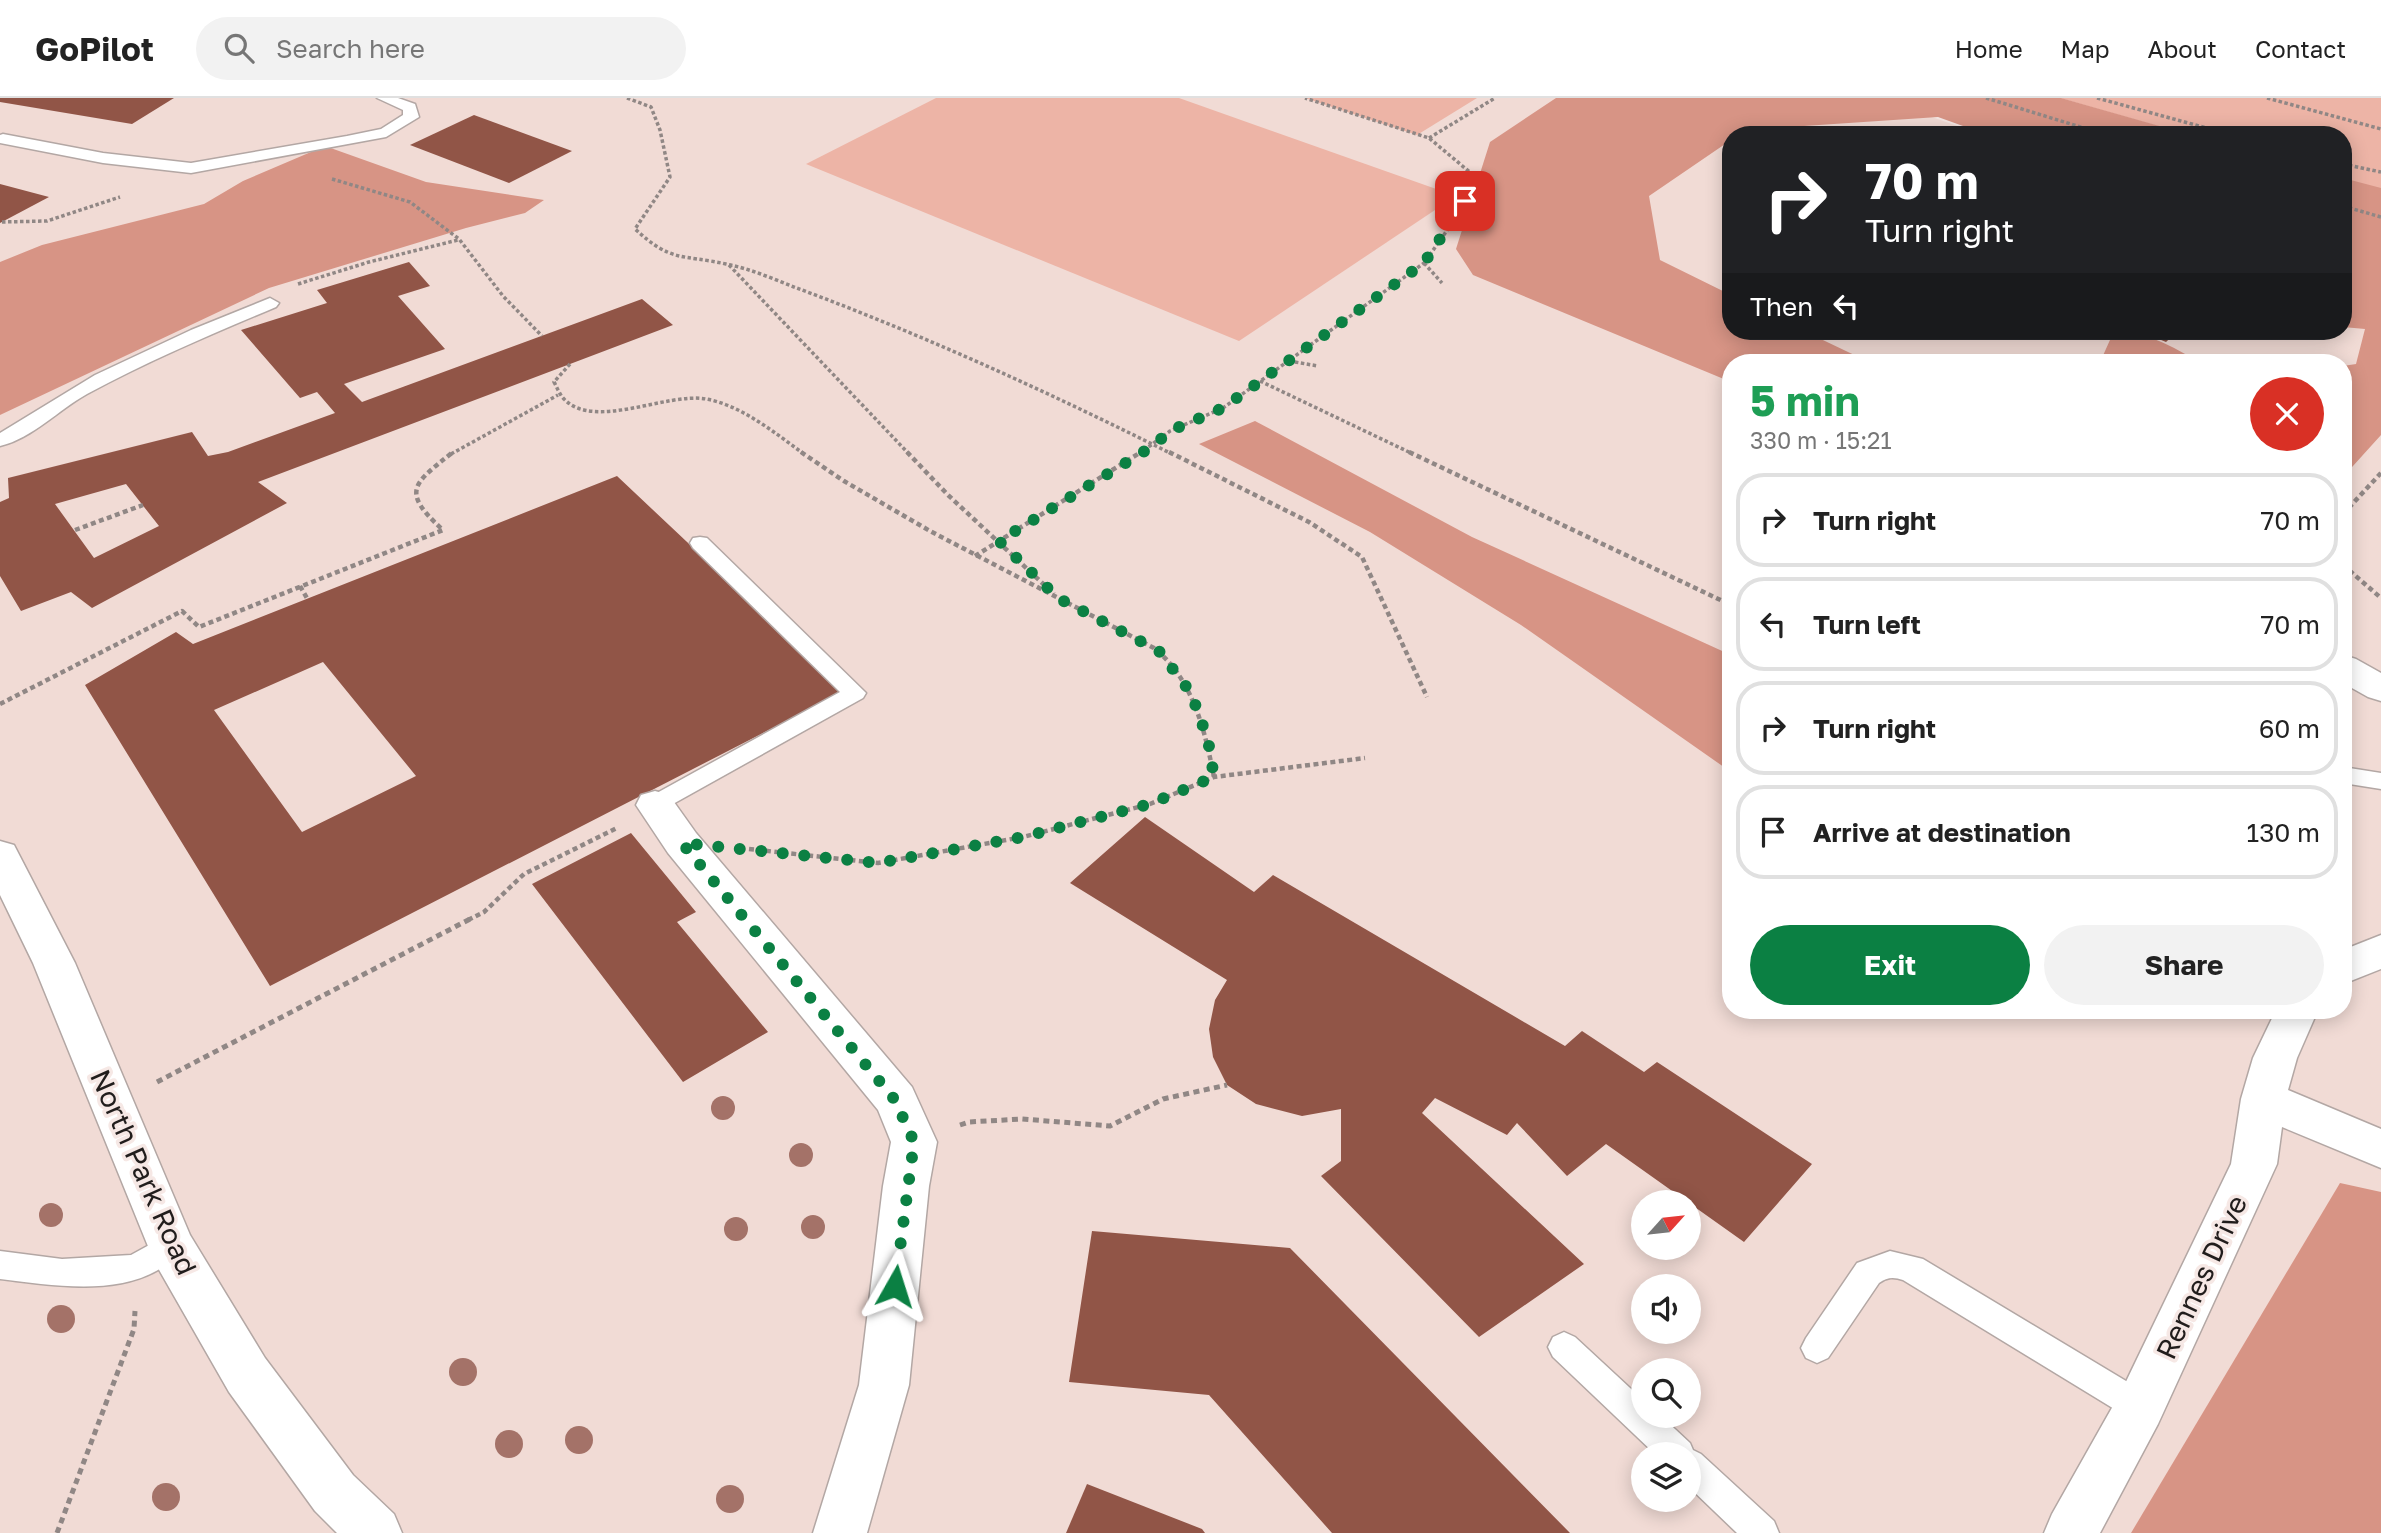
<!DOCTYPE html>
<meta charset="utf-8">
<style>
body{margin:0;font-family:"Golos Text",sans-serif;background:#f2f2f2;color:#222;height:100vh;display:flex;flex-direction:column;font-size:26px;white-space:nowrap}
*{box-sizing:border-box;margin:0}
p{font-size:23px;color:#767676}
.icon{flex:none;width:38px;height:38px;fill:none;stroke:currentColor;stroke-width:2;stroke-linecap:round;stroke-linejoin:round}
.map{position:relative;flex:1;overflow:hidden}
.details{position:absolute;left:1722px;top:256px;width:630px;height:665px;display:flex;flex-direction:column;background:#fff;border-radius:28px;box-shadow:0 4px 18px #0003}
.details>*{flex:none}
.guide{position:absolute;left:1722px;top:28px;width:630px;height:214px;border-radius:28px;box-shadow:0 4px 18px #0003;background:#202124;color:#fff;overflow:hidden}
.needle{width:46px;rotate:63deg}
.controls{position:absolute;left:1631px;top:1092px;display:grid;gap:14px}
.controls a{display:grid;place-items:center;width:70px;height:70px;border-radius:50%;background:#fff;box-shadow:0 4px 18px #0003;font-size:35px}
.pin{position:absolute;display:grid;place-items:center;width:60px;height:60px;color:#fff;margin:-30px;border-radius:14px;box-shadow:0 4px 10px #0006}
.me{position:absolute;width:77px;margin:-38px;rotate:6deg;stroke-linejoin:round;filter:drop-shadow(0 0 5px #0008)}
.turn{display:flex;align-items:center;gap:24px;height:147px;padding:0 28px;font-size:32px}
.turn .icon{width:91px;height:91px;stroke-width:2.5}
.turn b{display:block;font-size:49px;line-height:60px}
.then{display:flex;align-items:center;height:66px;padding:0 28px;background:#0003;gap:14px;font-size:26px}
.round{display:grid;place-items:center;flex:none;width:74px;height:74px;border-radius:37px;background:#f2f2f2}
.overview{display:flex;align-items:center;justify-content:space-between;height:119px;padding:0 28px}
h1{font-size:42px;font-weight:700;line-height:52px;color:#1e9e55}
.action{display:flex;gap:14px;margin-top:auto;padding:14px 28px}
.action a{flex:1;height:80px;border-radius:42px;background:#0b8043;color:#fff;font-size:28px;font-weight:700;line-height:80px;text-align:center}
.action a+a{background:#f2f2f2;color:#222}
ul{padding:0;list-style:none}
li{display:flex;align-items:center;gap:21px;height:94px;margin:0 14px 10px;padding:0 14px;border:4px solid #e0e0e0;border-radius:28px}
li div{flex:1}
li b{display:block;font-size:26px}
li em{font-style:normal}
header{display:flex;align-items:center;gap:42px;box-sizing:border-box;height:98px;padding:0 35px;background:#fff;border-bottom:2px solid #e0e0e0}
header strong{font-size:33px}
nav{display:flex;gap:38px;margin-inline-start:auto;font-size:24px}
.search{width:490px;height:63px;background:#f2f2f2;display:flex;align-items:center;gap:18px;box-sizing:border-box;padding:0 24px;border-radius:38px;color:#767676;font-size:26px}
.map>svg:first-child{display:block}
.built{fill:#f1dbd5;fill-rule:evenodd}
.green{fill:#edb4a6}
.forest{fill:#d79485}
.building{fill:#915547;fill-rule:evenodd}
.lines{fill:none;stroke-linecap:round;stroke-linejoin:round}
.service-casing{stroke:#b3a7a4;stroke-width:3}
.minor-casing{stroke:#b3a7a4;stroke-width:3}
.path-far2{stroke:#908785;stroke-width:3.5;stroke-dasharray:3.5 2.5;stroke-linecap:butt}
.path-far1{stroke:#908785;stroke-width:4.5;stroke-dasharray:5 3.5;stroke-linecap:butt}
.path{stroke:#908785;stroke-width:5;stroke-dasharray:6 4.5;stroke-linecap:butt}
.service{fill:#fff;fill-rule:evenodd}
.minor{fill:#fff;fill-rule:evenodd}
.tree{fill:#a47268}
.route{stroke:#0b8043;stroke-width:12;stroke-dasharray:0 21.6}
.labels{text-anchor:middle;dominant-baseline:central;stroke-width:7;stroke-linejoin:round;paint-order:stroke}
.near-street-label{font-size:28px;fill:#211d1c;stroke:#f6e8e5}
</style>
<header>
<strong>GoPilot</strong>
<div class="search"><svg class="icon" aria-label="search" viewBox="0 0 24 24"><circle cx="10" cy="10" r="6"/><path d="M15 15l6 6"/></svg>Search here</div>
<nav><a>Home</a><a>Map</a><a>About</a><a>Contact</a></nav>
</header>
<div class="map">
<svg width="2381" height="1435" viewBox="0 0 2381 1435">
<rect width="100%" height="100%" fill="#f6e8e5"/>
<path class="built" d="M 0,0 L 1878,0 L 1983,37 L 1731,37 L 1731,233 L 2343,233 L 2343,163 L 2381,176 L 2381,1435 L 0,1435 ZM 1731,264 L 2343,264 L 2343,912 L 1731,912 ZM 1643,1104 L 1689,1104 L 1689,1150 L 1643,1150 ZM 1643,1188 L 1689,1188 L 1689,1234 L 1643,1234 ZM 1643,1272 L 1689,1272 L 1689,1318 L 1643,1318 ZM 1643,1356 L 1689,1356 L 1689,1402 L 1643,1402 Z"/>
<g class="green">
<polygon points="936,0 1179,0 1456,98 1239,243 806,66"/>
<polygon points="1305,0 1477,0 1417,37"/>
<polygon points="2060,0 2381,0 2381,91 2343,81 2343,37 2189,37"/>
</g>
<g class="forest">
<polygon points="1556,0 2061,0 2191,37 1988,37 1938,19 1745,32 1738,37 1731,37 1731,42 1649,98 1660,162 1731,197 1731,233 1804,233 1869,264 1731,264 1731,284 1473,177 1456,151 1490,44"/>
<polygon points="325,48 426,84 544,102 525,115 466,130 269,190 0,317 0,164 42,147 204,106 243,83"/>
<polygon points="2343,80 2381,90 2381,337 2343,379 2343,268 2356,266 2365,231 2343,229"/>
<path d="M 2114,233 C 2143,233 2174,248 2198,264 L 2070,264 L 2101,262 Z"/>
<polygon points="1255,323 1472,439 1731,557 1731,674 1521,527 1370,434 1199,346"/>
<polygon points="2340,1085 2381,1094 2381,1435 2131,1435"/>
</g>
<g class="building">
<polygon points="0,0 174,0 132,26 0,4"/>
<polygon points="474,17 572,53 509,85 410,47"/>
<polygon points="0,86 49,99 0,125"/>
<path d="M 409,164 L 430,188 L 398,198 L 445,251 L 344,286 L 362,304 L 642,201 L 673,227 L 258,384 L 287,405 L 92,510 L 71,494 L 21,513 L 0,478 L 0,404 L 9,400 L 8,380 L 192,334 L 208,358 L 228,354 L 335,315 L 317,294 L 300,300 L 241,232 L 327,205 L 317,192 ZM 126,386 L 159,428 L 94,460 L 55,406 Z"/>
<polygon points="2139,233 2178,233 2166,244"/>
<path d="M 617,378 L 845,593 L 270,888 L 85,587 L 176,534 L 193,546 ZM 323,564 L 416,678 L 302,734 L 214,612 Z"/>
<polygon points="1145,719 1254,794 1273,777 1565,948 1582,933 1644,974 1657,964 1812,1066 1744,1144 1606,1046 1567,1078 1517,1025 1507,1037 1435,1000 1422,1015 1584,1166 1479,1239 1321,1078 1341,1063 1341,1011 1302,1018 1256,1006 1227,987 1213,959 1209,931 1215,902 1227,882 1070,785"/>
<polygon points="631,735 696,814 677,824 768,934 683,984 532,786"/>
<polygon points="1092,1133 1290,1150 1570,1435 1332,1435 1209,1297 1069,1284"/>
<polygon points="1087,1386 1202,1431 1205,1435 1066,1435"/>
</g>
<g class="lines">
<g class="service-casing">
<g id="service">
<polygon points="377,0 398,0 415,6 419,19 386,39 191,75 103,65 0,45 0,37 3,36 103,55 191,65 347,38 381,31 403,17 403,12"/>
<path d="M 270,200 L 279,205 L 276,209 C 212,236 148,263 87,296 C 58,312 33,340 0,348 L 0,335 L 95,277 L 191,232 Z"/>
<polygon points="700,439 707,440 866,595 863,600 655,716 646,713 643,707 646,701 840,594 693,450 690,445 693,440"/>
<polygon points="2343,669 2381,675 2381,691 2343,685"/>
<path d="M 171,1135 L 182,1139 L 186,1148 C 181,1159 173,1163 163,1169 C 117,1199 52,1187 0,1181 L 0,1153 L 62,1161 L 131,1157 Z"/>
<path d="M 1890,1153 L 1923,1161 L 2151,1298 L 2156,1309 L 2151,1320 L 2140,1324 L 2129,1320 L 1903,1182 C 1894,1179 1887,1179 1879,1185 L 1828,1260 L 1817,1265 L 1806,1260 L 1801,1250 L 1806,1240 L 1857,1165 Z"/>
<polygon points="1564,1234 1575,1239 1643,1302 1643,1318 1661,1318 1690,1345 1693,1352 1701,1356 1774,1423 1779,1435 1737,1435 1689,1389 1689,1356 1655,1356 1553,1259 1548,1249 1553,1239"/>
</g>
</g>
<g class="minor-casing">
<g id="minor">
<polygon points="2343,557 2356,561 2381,575 2381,603 2368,599 2343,585"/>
<polygon points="655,693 669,697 696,735 912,989 937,1044 929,1088 909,1287 867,1435 813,1435 859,1287 883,1088 891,1044 878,1012 668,755 636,707 641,697"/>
<polygon points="0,743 14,747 75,865 190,1137 265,1260 353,1377 394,1416 402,1435 337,1435 315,1413 229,1294 154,1163 33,865 0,797"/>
<polygon points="2381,837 2381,871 2343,886 2343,852"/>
<polygon points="2276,912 2318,912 2297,960 2288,992 2381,1031 2381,1070 2282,1029 2277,1066 2158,1326 2100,1435 2044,1435 2052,1416 2122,1292 2231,1066 2241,1001 2253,960"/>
</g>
</g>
<g class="path-far2">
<path d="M 627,0 L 651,9 L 660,32 L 670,79 L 635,131 C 672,165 681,156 726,166 C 752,171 778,183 802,192 C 928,239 1052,296 1172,356"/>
<polyline points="1986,0 2107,37"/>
<polyline points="2097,0 2232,37"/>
<polyline points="2267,0 2381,31"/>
<polyline points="1429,40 1495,0"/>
<polyline points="2343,66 2381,74"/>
<polyline points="332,81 410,104 459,141 503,198 542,238"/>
<polyline points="2343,108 2381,119"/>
<polyline points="2,124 47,123 120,99"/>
<polyline points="1424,165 1442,185"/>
<polyline points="729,167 909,356"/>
<polyline points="298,186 369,164 458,142"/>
<polyline points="1289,263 1318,268"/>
<path d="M 570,266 L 554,284 C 557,289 560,298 565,302 C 596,332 667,294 706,301 C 741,307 775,335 804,356"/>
<polyline points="1260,283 1413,356"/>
<polyline points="451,356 558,297"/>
<polyline points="1139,356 1170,333 1223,310 1424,165 1453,124 1478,81 1429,40 1305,0"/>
</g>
<g class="path-far1">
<path d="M 801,354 L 844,383 L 930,433 L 1154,550 C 1193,581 1205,633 1214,679"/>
<polyline points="907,354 948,397 1054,496"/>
<polyline points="1169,354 1309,424 1362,459 1427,599"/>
<polyline points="1409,354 1731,507"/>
<polyline points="2343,416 2381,375"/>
<polyline points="75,432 143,407"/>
<polyline points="975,458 1141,354"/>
<polyline points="2343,467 2381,500"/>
<polyline points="300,488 308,502"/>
<path d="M 0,606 L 182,513 L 199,529 L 443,432 C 400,393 413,386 453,354"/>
<polyline points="749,751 878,765 1023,739 1150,706 1214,679 1365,660"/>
<polyline points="468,822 484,814 524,776 617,730"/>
</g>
<g class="path">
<polyline points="157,984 472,820"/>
<polyline points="960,1027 969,1024 1022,1021 1110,1028 1163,1001 1227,987"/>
<polyline points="57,1435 134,1231 135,1213"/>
</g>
<use href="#service" class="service"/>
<use href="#minor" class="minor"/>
</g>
<g class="tree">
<circle cx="723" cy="1010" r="12"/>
<circle cx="801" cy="1057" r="12"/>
<circle cx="51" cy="1117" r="12"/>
<circle cx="813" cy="1129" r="12"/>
<circle cx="736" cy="1131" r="12"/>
<circle cx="61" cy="1221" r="14"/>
<circle cx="463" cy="1274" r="14"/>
<circle cx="579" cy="1342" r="14"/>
<circle cx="509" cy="1346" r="14"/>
<circle cx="166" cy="1399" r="14"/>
<circle cx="730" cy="1401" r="14"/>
</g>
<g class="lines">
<polyline class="route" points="895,1188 914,1044 895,1002 682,745 878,765 1023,739 1150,706 1214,679 1208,642 1191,595 1159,553 1058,500 999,443 1153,348 1170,333 1223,310 1424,165 1465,103"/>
</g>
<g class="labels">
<g class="near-street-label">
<text transform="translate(144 1074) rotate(66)">North Park Road</text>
<text transform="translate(2201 1179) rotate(-65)">Rennes Drive</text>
</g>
</g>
</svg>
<div class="controls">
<a><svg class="needle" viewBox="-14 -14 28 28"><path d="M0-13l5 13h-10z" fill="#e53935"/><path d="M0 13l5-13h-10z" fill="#767676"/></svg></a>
<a><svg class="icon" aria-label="sound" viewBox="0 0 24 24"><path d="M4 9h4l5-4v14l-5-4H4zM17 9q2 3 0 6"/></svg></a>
<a><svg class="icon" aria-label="search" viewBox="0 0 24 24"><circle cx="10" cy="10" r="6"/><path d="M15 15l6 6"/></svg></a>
<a><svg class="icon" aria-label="layers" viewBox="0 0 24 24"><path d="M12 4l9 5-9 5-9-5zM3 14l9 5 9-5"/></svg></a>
</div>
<div class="pin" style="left:1465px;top:103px;background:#d93025"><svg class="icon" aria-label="arrive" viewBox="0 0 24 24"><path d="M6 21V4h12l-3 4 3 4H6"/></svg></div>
<svg class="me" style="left:895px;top:1188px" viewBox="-20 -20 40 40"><path d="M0-17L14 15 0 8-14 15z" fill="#0b8043" stroke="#fff" stroke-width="4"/></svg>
<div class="guide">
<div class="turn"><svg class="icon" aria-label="right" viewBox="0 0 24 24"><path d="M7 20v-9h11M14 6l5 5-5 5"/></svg><div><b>70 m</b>Turn right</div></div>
<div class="then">Then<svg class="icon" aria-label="left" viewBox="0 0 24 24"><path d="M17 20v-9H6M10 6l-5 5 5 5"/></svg></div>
</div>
<section class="details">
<div class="overview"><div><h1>5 min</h1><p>330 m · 15:21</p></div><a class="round" style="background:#d93025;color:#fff"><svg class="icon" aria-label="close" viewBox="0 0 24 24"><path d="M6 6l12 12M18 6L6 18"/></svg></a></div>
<ul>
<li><svg class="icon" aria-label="right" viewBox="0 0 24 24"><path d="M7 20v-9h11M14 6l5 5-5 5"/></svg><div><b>Turn right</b></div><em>70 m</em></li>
<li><svg class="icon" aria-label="left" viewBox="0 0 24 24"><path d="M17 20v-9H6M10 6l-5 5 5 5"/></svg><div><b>Turn left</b></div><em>70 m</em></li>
<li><svg class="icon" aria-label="right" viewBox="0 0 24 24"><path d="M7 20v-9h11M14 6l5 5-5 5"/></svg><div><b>Turn right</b></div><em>60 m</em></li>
<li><svg class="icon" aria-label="arrive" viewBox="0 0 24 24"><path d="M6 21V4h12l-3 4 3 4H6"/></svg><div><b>Arrive at destination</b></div><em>130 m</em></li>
</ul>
<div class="action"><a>Exit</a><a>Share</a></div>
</section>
</div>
